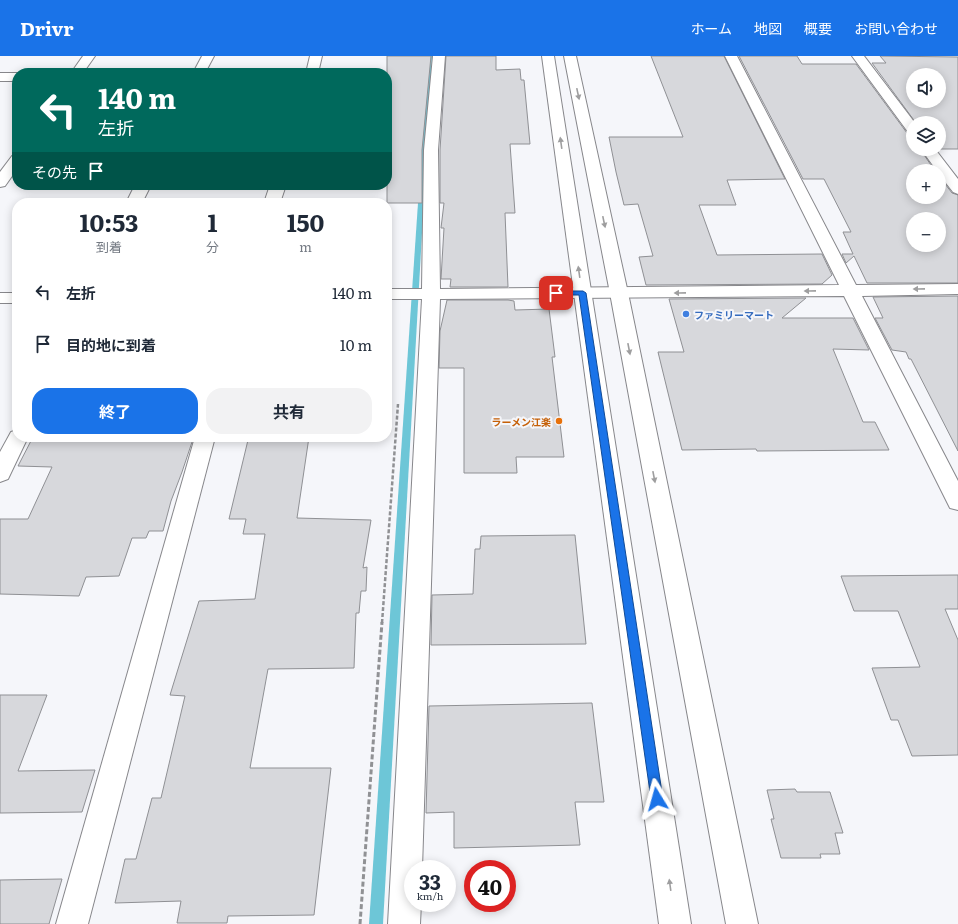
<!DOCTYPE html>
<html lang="ja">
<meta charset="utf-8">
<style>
body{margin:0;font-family:Literata,"Noto Sans JP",serif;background:#f2f2f3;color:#1f2937;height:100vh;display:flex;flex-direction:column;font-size:15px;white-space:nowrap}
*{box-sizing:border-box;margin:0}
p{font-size:13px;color:#747a83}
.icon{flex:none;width:22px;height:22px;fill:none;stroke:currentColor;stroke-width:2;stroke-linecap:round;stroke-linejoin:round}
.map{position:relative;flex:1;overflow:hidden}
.sheet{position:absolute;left:12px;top:142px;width:380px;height:244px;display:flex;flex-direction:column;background:#fff;border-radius:16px;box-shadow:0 2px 10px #0003}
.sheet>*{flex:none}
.top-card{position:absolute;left:12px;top:12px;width:380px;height:122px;border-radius:16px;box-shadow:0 2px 10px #0003;background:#00695c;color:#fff;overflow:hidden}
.fabs{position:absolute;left:906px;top:12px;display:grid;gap:8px}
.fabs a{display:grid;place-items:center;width:40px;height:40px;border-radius:50%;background:#fff;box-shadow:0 2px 10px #0003;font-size:20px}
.speed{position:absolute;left:404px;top:804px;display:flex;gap:8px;font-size:20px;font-weight:700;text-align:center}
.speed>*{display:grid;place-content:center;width:52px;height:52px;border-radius:50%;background:#fff;box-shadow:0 2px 10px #0003;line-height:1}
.speed small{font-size:10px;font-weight:400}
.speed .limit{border:6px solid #d22;background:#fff;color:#111}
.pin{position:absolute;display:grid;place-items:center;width:34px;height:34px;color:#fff;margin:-17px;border-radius:8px;box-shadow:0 2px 6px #0006}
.me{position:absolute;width:44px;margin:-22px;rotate:352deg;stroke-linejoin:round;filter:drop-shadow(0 0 3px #0008)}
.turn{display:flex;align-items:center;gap:14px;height:84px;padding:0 20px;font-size:18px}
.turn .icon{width:52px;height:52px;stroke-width:2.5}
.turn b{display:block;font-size:28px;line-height:34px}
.then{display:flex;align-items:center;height:38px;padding:0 20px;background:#0003;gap:8px;font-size:15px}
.eta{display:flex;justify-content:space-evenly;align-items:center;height:68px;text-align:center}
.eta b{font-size:24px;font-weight:700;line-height:28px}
.button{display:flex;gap:8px;margin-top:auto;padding:8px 20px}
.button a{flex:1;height:46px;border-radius:16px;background:#1a73e8;color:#fff;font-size:16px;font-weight:700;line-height:46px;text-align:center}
.button a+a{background:#f2f2f3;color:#1f2937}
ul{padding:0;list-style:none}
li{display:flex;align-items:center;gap:12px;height:52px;padding:0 20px}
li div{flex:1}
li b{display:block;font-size:15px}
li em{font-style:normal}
header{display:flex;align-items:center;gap:24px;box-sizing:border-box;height:56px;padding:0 20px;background:#1a73e8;color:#fff}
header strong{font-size:19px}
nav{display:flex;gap:22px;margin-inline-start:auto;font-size:14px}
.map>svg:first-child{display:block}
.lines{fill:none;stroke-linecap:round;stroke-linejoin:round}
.stream{fill:#6dc6d7;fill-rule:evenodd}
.building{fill:#d7d8dc;stroke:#8f9094;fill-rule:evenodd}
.street-casing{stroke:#87878b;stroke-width:2}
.secondary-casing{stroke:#87878b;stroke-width:2}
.path-far1{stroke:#909194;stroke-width:2.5;stroke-dasharray:4 2;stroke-linecap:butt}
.path{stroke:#909194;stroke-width:3;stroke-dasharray:5 2.5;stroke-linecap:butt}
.street{fill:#fff;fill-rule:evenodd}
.secondary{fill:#fff;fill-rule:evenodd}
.oneway{fill:#9e9e9f}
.route{fill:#1a73e8;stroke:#114b97}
.shop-dot{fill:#3f7fe0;stroke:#f5f6fa;stroke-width:1.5}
.food-dot{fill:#e8710a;stroke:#f5f6fa;stroke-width:1.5}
.labels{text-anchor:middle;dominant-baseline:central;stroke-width:4;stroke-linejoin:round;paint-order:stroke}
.shop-label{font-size:10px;font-weight:bold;fill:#366cbe;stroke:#f5f6fa;text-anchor:start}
.food-label{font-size:10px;font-weight:bold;fill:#c56008;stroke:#f5f6fa;text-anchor:end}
</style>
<header>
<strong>Drivr</strong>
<nav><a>ホーム</a><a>地図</a><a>概要</a><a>お問い合わせ</a></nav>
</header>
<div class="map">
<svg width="958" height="868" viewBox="0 0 958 868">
<rect width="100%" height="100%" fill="#f5f6fa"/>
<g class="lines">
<polygon class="stream" points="428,0 432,0 383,868 369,868"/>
</g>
<g class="building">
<polygon points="387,0 431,0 422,94 422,147 387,147"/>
<polygon points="446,0 496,0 496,14 520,13 521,24 524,24 530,88 510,88 515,157 505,157 508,231 450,231 451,223 441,223 444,172 441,172 444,147 440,147 440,94"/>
<polygon points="651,0 724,0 785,123 727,124 736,149 699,149 717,199 822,198 832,219 822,228 646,229 639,201 653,200 638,148 624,149 616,116 609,81 683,81"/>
<path d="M 739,0 L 797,0 L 802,8 L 856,8 L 907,77 L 913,78 L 913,93 L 920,93 L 935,115 L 913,115 L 913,141 L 939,141 L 939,120 L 952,137 L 958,139 L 958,227 L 867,227 L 854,200 L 846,207 L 842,198 L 853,198 L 843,176 L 851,176 L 824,123 L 803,123 ZM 913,163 L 939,163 L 939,189 L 913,189 Z"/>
<path d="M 880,0 L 958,1 L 958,93 L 937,93 L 939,93 L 939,67 L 916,67 L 872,7 L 886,7 ZM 913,19 L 939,19 L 939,45 L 913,45 Z"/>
<polygon points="958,240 958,395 911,303 909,303 906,296 892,294 875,262 883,262 873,241"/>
<polygon points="806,242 782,262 853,262 869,294 833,293 863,366 875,366 889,394 757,395 756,393 682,394 658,296 684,296 669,243"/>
<polygon points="447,244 508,244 514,245 515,254 549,253 555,301 552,301 564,401 516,401 517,417 464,417 464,312 439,312 440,275"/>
<polygon points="33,381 134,381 133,384 193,383 182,416 171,445 163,475 149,475 146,482 132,482 119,520 86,521 79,540 0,538 0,463 28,463 52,411 18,410"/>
<polygon points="254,381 309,381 297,462 371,464 363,512 367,511 366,535 361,535 359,557 356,557 354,612 268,613 250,712 331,712 314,859 228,860 227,867 177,867 181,845 115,847 125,803 136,803 152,742 161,742 185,640 170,639 199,545 255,543 265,478 243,478 246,463 229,463 248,384 253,384"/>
<polygon points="575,479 586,588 431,589 432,539 473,538 475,493 480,493 481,480"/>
<polygon points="958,519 958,553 945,553 958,584 958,699 912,700 898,664 891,664 872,612 920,611 898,555 854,555 841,520"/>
<polygon points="0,639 47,639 18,715 95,714 82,756 0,757"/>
<polygon points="592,647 604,746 575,746 580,789 454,792 454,756 426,757 429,650"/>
<polygon points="795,733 797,736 830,736 843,777 835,777 840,798 820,798 821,802 781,802 771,763 774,763 767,734"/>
<polygon points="62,823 49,868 0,868 0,824"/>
</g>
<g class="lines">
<g class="street-casing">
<g id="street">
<polygon points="83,0 95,0 83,17 71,17"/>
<polygon points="202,0 214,0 205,17 193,17"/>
<polygon points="310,0 322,0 318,17 306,17"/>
<polygon points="433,0 445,0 438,94 440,233 839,229 725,0 737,0 856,229 958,228 958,238 862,240 958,425 958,454 950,452 844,240 440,243 422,813 413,813 413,847 421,847 420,868 388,868 422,243 387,243 387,233 422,233 424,94"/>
<polygon points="852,0 864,0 915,67 913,67 913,77 908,76"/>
<rect x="0" y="17" width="17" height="8"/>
<polygon points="921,93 935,93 958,123 958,138 953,136 939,118 939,115 937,115"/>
<polygon points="17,99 17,113 5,130 0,131 0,116 12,100"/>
<polygon points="135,129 151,129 142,147 126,147"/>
<polygon points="270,129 286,129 280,147 264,147"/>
<rect x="0" y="237" width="17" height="10"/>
<polygon points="17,374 17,381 28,381 8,423 0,426 0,396 11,376"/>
<polygon points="195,381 215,381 88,868 56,868"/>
</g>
</g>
<g class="secondary-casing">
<g id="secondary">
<polygon points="542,0 554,0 691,868 659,868"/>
<polygon points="564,0 576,0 628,237 758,868 726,868 610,237"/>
</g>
</g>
<polyline class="path-far1" points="382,567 398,348"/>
<polyline class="path" points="360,868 382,566"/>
<use href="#street" class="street"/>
<use href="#secondary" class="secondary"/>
</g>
<defs><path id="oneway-solid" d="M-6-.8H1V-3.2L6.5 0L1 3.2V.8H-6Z"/></defs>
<g class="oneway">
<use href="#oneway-solid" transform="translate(578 38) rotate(78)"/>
<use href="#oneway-solid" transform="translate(561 87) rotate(-98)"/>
<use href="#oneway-solid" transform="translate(604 166) rotate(78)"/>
<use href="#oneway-solid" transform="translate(579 216) rotate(-98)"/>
<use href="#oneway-solid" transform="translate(919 233) rotate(179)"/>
<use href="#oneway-solid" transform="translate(810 235) rotate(179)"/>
<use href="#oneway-solid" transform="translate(680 237) rotate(179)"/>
<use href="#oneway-solid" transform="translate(629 293) rotate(79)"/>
<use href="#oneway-solid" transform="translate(654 421) rotate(79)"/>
<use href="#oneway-solid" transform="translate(670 829) rotate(-98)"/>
</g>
<polygon class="route" points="556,235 583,235 586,237 663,743 661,747 657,749 653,747 651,743 579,239 553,239 552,237"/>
<circle class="shop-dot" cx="686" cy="258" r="4"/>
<circle class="food-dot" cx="559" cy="365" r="4"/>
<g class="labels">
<g class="shop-label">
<text x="694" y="258">ファミリーマート</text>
</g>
<g class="food-label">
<text x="551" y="365">ラーメン江楽</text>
</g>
</g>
</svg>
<div class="fabs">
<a><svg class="icon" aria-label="sound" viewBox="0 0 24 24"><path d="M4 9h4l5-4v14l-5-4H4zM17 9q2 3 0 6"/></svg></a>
<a><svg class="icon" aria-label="layers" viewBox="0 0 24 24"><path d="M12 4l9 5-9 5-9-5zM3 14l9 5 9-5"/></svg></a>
<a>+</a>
<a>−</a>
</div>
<div class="speed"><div>33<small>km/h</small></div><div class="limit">40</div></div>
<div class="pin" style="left:556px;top:237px;background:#d93025"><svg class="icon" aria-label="arrive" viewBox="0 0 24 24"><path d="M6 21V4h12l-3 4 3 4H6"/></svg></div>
<svg class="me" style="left:657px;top:743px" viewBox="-20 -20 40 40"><path d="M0-17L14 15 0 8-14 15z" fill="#1a73e8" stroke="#fff" stroke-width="4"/></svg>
<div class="top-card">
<div class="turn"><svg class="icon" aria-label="left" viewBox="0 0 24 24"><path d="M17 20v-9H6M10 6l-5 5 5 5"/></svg><div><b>140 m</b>左折</div></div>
<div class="then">その先<svg class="icon" aria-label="arrive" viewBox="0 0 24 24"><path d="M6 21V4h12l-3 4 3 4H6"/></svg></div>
</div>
<section class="sheet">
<div class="eta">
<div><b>10:53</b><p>到着</p></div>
<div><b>1</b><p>分</p></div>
<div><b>150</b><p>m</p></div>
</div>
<ul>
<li><svg class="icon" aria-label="left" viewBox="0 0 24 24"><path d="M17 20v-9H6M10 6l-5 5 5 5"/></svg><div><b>左折</b></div><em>140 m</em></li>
<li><svg class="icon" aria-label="arrive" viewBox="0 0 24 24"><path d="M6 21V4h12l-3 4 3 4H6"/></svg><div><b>目的地に到着</b></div><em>10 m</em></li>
</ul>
<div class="button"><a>終了</a><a>共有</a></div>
</section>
</div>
